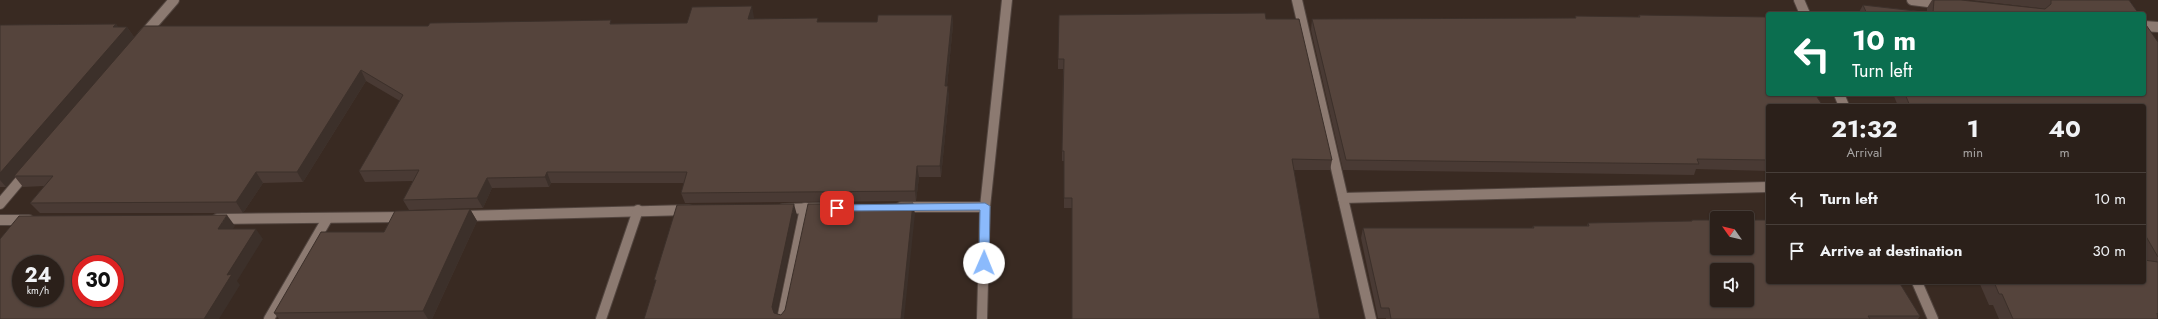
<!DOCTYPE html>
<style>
body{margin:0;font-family:Jost,sans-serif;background:#332823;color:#f1f3f6;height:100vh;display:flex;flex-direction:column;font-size:15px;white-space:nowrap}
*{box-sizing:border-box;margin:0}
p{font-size:13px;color:#a6a3a2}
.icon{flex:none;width:22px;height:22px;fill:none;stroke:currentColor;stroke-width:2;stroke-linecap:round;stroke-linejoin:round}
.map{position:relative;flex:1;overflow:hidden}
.details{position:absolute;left:1766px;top:104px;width:380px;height:180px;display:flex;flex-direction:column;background:#2b201a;border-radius:4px;box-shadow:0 1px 3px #0004,0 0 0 1px #473e39}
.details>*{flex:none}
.hud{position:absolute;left:1766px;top:12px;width:380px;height:84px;border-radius:4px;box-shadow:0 1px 3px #0004,0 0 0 1px #473e39;background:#0b6e4f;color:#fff;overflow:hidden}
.needle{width:26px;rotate:304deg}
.fabs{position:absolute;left:1710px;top:211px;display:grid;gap:8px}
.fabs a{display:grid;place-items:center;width:44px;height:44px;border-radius:4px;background:#2b201a;box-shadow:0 1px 3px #0004,0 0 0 1px #473e39;font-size:20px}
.speed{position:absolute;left:12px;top:255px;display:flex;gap:8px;font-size:20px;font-weight:700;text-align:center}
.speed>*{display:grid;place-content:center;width:52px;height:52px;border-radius:50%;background:#2b201a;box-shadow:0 1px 3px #0004,0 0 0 1px #473e39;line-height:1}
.speed small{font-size:10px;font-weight:400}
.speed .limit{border:6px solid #d22;background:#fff;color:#111}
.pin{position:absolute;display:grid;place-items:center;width:34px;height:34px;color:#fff;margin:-17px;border-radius:8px;box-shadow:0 2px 6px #0006}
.me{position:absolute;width:44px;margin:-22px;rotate:1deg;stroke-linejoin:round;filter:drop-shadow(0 0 3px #0008)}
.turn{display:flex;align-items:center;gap:14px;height:84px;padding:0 20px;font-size:18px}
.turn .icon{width:52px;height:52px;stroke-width:2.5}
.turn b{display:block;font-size:28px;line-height:34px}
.eta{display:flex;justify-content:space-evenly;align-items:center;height:68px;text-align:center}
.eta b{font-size:24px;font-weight:700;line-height:28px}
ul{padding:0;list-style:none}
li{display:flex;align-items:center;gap:12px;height:52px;padding:0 20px;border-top:1px solid #473e39}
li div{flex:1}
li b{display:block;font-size:15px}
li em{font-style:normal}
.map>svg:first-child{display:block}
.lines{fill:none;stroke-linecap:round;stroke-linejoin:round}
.minor-casing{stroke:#52453f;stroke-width:12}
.minor{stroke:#8c7a71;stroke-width:10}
.wall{fill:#493a34}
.shaded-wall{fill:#3c302a}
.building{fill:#55443c;stroke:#3c302a;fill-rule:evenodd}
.route{fill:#8bbafc;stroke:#5a79a4}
</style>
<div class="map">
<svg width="2158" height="319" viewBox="0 0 2158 319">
<rect width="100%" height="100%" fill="#392a22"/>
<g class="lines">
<g class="minor-casing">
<g id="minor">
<polyline points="1297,0 1371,319"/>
<polyline points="1799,0 1805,14"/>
<polyline points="1912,0 1944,4"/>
<polyline points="2144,26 2158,27"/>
<polyline points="142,37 174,0"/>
<polyline points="1839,94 1844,106"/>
<polyline points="1343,198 1768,187"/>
<polyline points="0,204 27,172"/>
<polyline points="901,207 985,207"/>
<polyline points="783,209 819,208"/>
<polyline points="461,216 689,210"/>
<polyline points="217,219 405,217"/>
<polyline points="0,220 29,220"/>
<polyline points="1917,282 1933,319"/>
<polyline points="269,319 327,219"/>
<polyline points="601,319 638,210"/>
<polyline points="782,319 805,208"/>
<polyline points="982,319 985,207 1007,0"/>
</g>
</g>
<use href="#minor" class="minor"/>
</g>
<g class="wall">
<polygon points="1932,0 1961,0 2040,9 2038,8 1970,0 2129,0 2139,14 1858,14 1863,5 1927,12 1927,8"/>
<polygon points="952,15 953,25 947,86 949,96 941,177 919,177 916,201 685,203 681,193 684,183 551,183 549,187 492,188 483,208 409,210 403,200 413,181 365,182 359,171 400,101 366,81 303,182 263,183 243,213 40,213 30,203 44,186 23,187 15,177 6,187 0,187 0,25 116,24 118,27 127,27 134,37 88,91 428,26 687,23 754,17 753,19 818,22 877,22"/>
<polygon points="1639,15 1768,106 1768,171 1696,169 1694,175 1343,170 1311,30 1312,19 1575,18 1575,16 1638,17"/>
<polygon points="1266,19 1332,160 1330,170 1294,170 1072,208 1064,208 1064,161 1062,161 1062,151 1063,69 1058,69 1058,59"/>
<polygon points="2158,42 2158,319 1999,319 1993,305 1989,305 1979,282 2144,282 2144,106 1898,106 1893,94 2144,94"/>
<polygon points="470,209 477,221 432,319 279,319 274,313 384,232"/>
<polygon points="1692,220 1920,316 1918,319 1386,319 1386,318 1378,318 1361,238 1363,228 1532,228 1533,226 1587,226 1588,223 1691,221"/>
</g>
<g class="shaded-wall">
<polygon points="752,6 754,17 750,29 748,19"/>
<polygon points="952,15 953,25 946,96 945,86"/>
<polygon points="116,24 122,32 127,27 134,37 15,176 14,176 15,177 6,187 0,180 0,173"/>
<polygon points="361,70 366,81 303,182 297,172"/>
<polygon points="948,86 949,96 941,177 940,166"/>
<polygon points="917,166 919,177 916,201 915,191"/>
<polygon points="256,172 263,183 243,213 236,202"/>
<polygon points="547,172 551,183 549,187 545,177"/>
<polygon points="487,178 492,188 483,208 477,198"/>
<polygon points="913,203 915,214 904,319 901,319"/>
<polygon points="794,204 797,215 776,318 772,307"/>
<polygon points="470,209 477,221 432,319 428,319 423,311"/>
<polygon points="227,215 235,226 226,239 218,229"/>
<polygon points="256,229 263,239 237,281 240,285 219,319 204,319 227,275"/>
</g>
<g class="building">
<polygon points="1934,0 1961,0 2045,9 2051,4 2051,0 2129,0 2139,14 1867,14 1863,5 1933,13"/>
<polygon points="752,6 748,19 818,18 817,22 877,22 878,15 952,15 945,86 948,86 940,166 917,166 915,191 681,193 687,172 547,172 545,177 487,178 477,198 403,200 419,170 359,171 403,95 361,70 297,172 256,172 236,202 30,203 53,176 14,176 144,26 428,26 430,23 611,20 610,24 687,23 692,7"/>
<polygon points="1265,13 1266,19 1299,19 1332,160 1292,159 1320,319 1072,319 1072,198 1064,198 1064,151 1062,151 1064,59 1058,59 1059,15"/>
<polygon points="1639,15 1767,17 1768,19 1768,94 1815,94 1823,106 1768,106 1768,160 1697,159 1699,164 1346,160 1312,19 1576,18 1575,16 1640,17"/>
<polygon points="2144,22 2158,42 2158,257 2144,233 2144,106 1910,106 1905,94 2144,94"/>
<polygon points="116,24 113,27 127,27 0,173 0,25"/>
<polygon points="913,203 901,319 644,319 656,280 654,280 677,205 794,204 772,307 774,313 781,315 785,310 808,204"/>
<polygon points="470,209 423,311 274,313 321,232 384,232 395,211"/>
<path d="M 227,215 L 218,229 L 256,229 L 227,275 L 232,274 L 204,319 L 0,319 L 0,239 L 19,216 ZM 21,264 L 55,264 L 55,298 L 21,298 ZM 81,264 L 115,264 L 115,298 L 81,298 Z"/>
<path d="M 1692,220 L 1717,220 L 1717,248 L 1747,248 L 1747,220 L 1768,220 L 1768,282 L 1899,282 L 1920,316 L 1868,316 L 1870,319 L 1391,319 L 1389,308 L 1381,308 L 1363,228 L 1534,228 L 1533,226 L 1589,226 L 1588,223 L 1692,221 ZM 1717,270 L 1747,270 L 1747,300 L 1717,300 Z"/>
<polygon points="2144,260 2158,262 2158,314 2157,313 2158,319 2013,319 2002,294 1999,294 1994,282 2144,282"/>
</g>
<polygon class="route" points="985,203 990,206 989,263 984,267 979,263 980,210 837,211 832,208 837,205"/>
</svg>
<div class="fabs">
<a><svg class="needle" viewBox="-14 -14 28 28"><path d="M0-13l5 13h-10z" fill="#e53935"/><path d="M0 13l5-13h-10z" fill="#a6a3a2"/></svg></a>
<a><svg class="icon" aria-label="sound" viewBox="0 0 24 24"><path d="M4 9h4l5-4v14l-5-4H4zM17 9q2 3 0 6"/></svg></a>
</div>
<div class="speed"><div>24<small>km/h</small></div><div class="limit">30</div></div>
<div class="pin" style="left:837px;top:208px;background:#d93025"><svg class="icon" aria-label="arrive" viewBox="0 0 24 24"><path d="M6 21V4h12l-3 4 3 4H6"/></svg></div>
<svg class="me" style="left:984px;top:263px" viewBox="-20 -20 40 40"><circle r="19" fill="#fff"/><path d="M0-13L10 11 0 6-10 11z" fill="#8bbafc"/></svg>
<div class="hud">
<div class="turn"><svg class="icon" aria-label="left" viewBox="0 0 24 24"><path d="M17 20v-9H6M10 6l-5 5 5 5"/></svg><div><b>10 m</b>Turn left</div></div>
</div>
<section class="details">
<div class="eta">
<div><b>21:32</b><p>Arrival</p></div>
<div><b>1</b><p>min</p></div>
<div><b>40</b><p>m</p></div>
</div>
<ul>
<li><svg class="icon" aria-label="left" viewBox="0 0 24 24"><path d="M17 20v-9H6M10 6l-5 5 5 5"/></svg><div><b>Turn left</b></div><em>10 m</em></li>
<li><svg class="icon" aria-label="arrive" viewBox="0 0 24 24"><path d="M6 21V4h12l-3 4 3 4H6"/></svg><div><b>Arrive at destination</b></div><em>30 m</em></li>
</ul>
</section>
</div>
